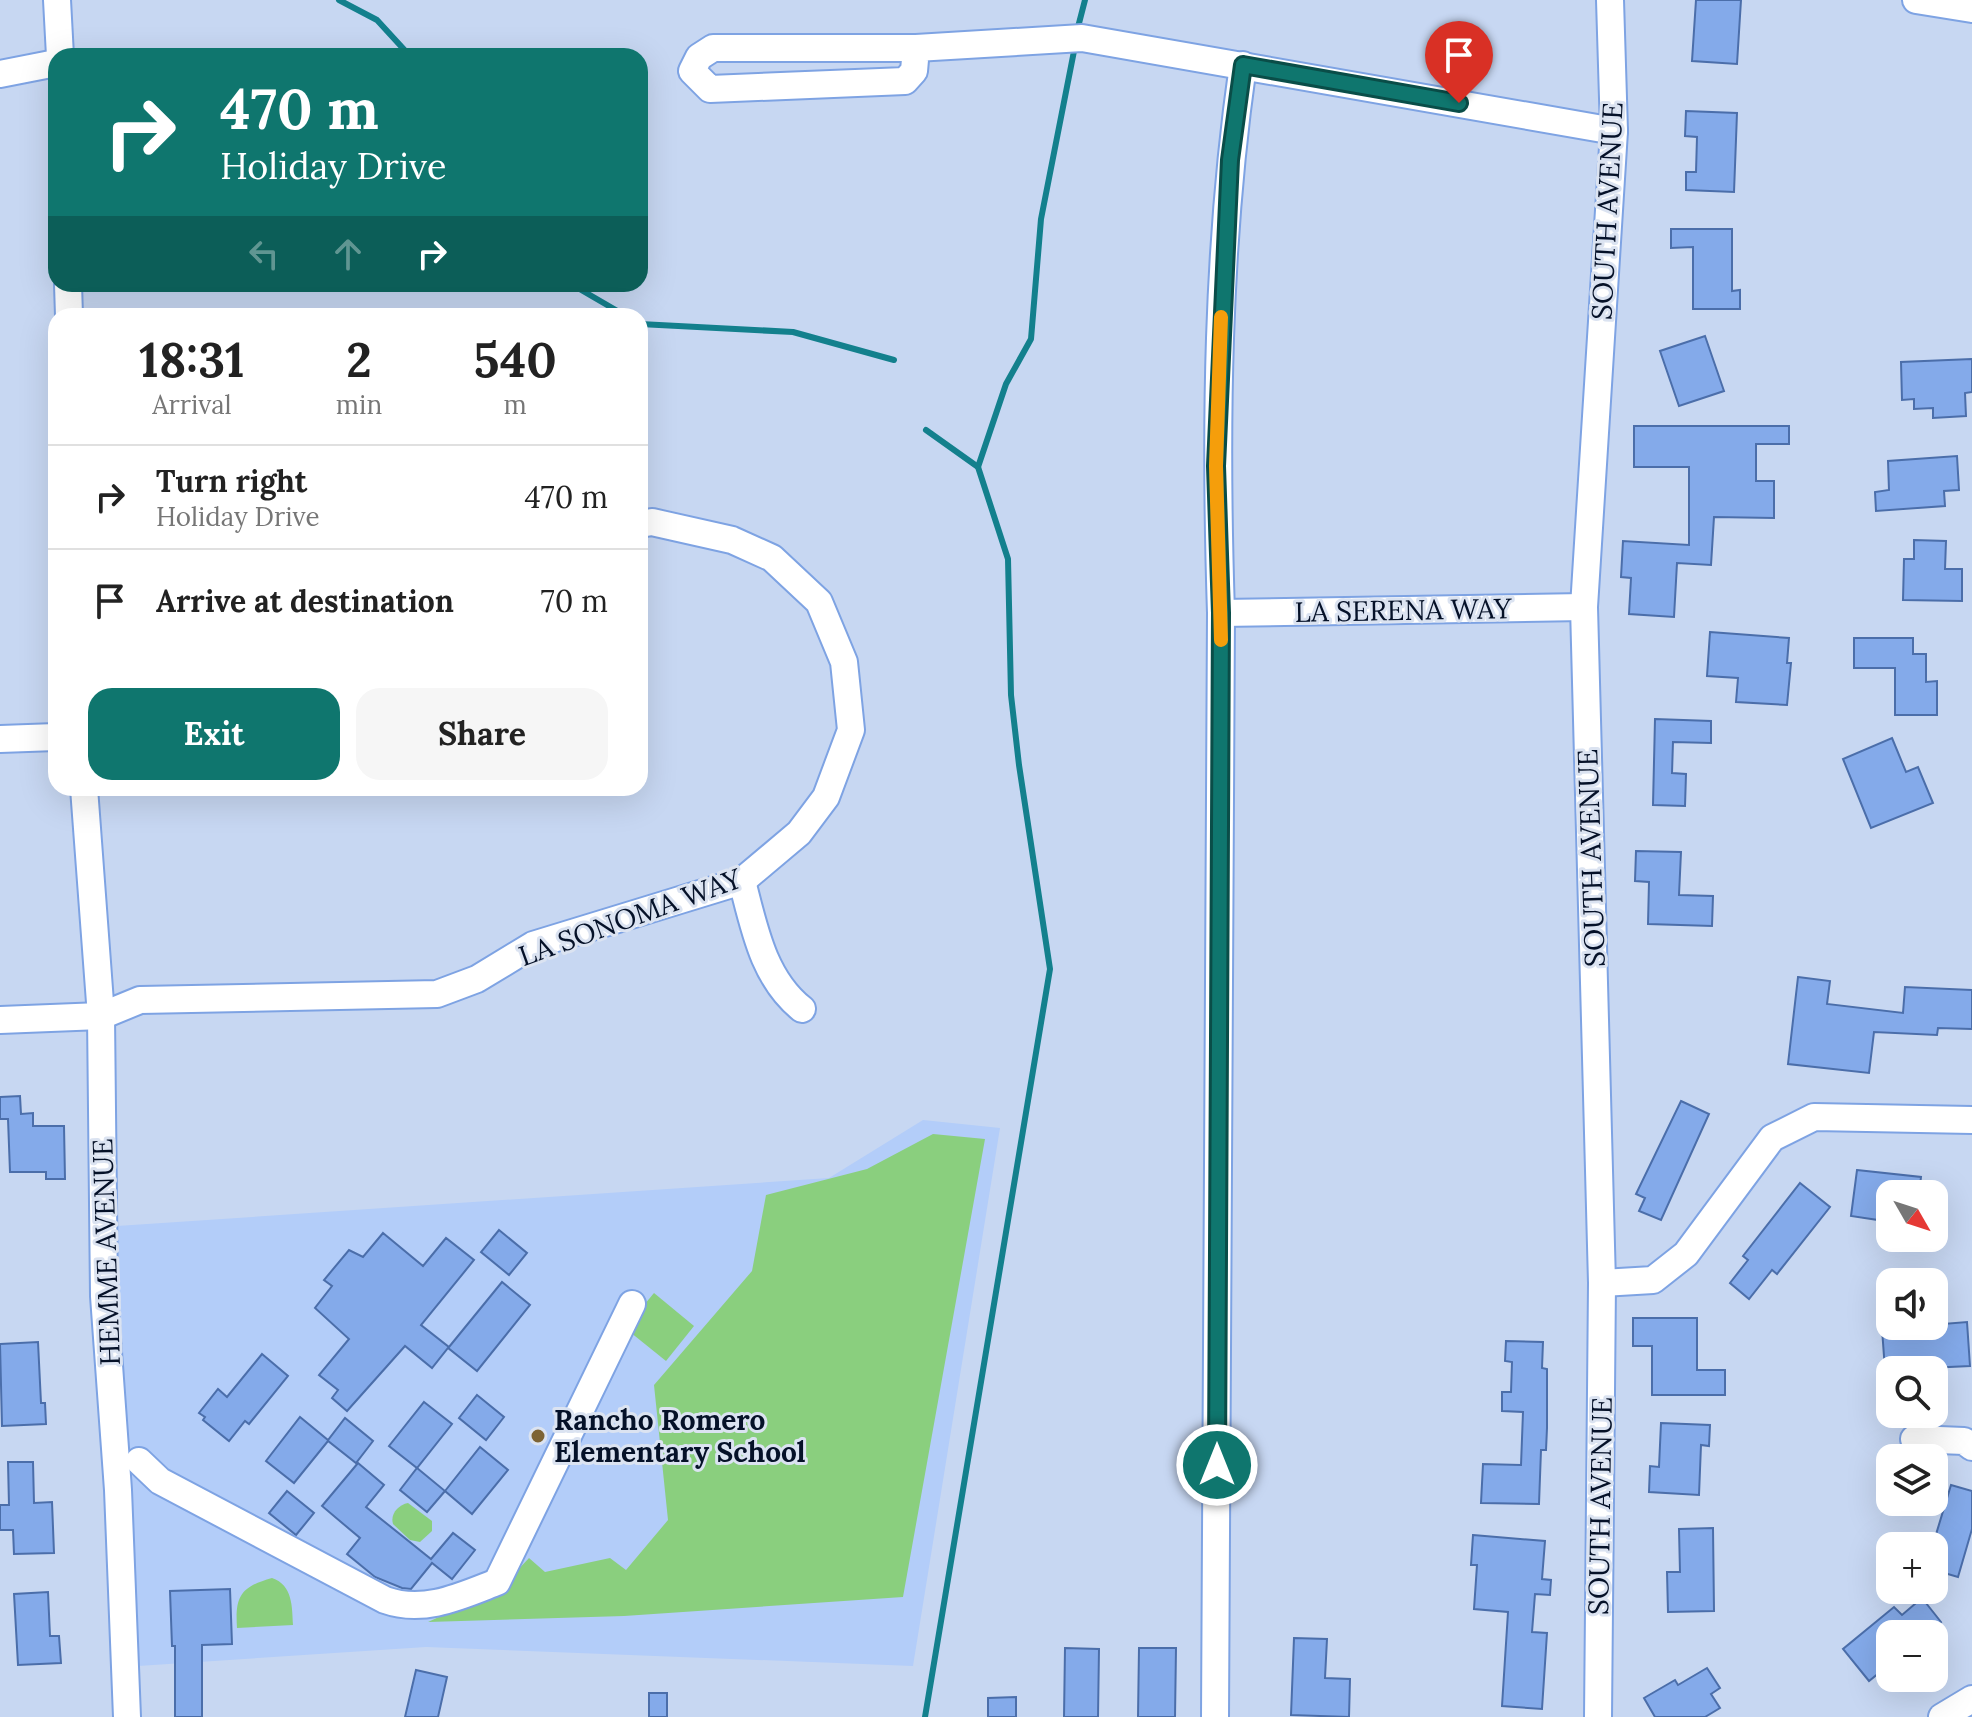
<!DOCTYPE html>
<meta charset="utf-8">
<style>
body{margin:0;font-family:Lora,serif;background:#f6f6f6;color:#222;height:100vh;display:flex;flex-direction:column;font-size:30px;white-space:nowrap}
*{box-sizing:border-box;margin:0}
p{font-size:26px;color:#767676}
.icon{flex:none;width:44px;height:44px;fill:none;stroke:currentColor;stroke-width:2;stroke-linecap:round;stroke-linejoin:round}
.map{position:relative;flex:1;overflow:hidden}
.panel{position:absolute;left:48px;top:308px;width:600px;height:488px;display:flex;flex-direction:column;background:#fff;border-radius:24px;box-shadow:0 8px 32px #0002}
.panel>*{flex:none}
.guide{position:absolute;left:48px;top:48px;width:600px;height:244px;border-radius:24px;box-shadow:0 8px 32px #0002;background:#0f766e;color:#fff;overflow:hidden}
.needle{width:52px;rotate:129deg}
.buttons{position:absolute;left:1876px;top:1180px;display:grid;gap:16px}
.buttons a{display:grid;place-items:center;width:72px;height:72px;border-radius:16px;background:#fff;box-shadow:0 8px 32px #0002;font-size:40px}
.pin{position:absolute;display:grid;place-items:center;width:68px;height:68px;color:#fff;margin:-82px -34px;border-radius:50% 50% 50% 0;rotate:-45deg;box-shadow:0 0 8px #0007}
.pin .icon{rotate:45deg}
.me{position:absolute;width:88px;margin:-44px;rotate:0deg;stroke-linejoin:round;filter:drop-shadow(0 0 6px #0008)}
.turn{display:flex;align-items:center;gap:28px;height:168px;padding:0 40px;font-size:36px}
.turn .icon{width:104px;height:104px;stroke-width:2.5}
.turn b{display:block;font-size:56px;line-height:68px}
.lanes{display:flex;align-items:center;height:76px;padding:0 40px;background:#0003;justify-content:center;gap:40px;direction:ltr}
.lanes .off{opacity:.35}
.eta{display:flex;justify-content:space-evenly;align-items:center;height:136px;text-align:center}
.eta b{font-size:48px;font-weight:800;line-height:56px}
.cta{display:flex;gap:16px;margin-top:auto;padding:16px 40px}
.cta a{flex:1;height:92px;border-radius:24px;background:#0f766e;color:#fff;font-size:32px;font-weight:800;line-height:92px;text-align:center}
.cta a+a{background:#f6f6f6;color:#222}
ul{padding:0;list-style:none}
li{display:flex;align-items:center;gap:24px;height:104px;padding:0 40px;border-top:2px solid #e0e0e0}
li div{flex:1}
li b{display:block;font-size:30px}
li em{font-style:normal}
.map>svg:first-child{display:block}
.built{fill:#b3cdf9}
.green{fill:#8acf7e}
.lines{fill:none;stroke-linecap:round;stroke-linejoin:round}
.stream{stroke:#13808d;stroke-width:6}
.building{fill:#84aaea;stroke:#4b6eaa;stroke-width:2}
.minor-casing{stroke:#7ea3e3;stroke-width:30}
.minor{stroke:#fff;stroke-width:26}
.route-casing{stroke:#0a4d48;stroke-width:20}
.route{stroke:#0f766e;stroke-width:14}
.slow{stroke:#f59e0b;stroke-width:14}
.poi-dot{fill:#7d6435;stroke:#dbe3f1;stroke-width:3}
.labels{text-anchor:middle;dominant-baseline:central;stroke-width:6;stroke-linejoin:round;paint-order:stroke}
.street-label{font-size:28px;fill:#051128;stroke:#dbe3f1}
.poi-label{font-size:28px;font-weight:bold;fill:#051128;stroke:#dbe3f1;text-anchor:start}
</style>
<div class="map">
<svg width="1972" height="1717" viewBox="0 0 1972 1717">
<rect width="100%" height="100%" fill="#c7d7f2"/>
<polygon class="built" points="923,1120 1000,1128 913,1666 426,1647 138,1666 117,1226 829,1178"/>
<g class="green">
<polygon points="933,1134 985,1139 903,1597 624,1616 428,1622 500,1589 529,1558 545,1572 610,1558 626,1570 668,1520 654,1385 752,1271 766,1195 867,1169"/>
<polygon points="654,1293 694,1326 666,1361 625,1328"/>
<path d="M 408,1503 L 432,1521 L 432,1531 L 420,1542 L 410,1540 L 393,1524 C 390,1514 398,1505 408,1503 Z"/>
<path d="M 272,1578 C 293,1585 292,1607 293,1625 L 237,1628 C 235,1597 240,1587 272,1578 Z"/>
</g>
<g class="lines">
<g class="stream">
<polyline points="339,0 377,20 410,56"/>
<polyline points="1077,31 1085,0"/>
<polyline points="571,284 626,316"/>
<polyline points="640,324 793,332 894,360"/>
<polyline points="978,467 1006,384 1031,339 1041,219 1075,46"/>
<polyline points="925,1717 1050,969 1019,765 1011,695 1008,559 978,467 926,430"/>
</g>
</g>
<g class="building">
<polygon points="1696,0 1741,0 1737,64 1692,61"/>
<polygon points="1686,111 1737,113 1734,192 1686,190 1686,172 1696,172 1697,137 1685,136"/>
<polygon points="1671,229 1732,229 1732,291 1740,290 1740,309 1693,309 1693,247 1671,248"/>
<polygon points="1705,336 1724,391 1679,406 1660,351"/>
<polygon points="1972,359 1972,392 1965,393 1966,416 1933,418 1933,408 1914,409 1914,399 1902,400 1901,362"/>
<polygon points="1634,426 1789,426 1789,444 1756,444 1756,481 1774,481 1774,518 1714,517 1711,565 1677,563 1674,617 1629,614 1631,578 1621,577 1623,541 1689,545 1689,467 1634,467"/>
<polygon points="1957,456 1959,490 1944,491 1945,506 1876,511 1875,492 1889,490 1888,461"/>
<polygon points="1914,540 1946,541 1945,569 1962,569 1962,601 1903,600 1904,559 1914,559"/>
<polygon points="1710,632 1789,638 1787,663 1791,663 1787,705 1736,702 1738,678 1707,676"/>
<polygon points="1854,638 1913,638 1913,654 1926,654 1926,682 1937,681 1937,715 1895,715 1895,668 1854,668"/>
<polygon points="1655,719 1711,721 1711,743 1673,742 1672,773 1686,774 1685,806 1653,805"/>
<polygon points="1892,738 1906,772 1918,767 1933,803 1871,828 1843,759"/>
<polygon points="1636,851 1681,852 1679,895 1713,896 1712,926 1648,924 1649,882 1635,881"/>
<polygon points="1798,977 1830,981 1827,1004 1903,1013 1905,987 1972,990 1972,1029 1938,1028 1937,1035 1874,1032 1869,1073 1788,1064"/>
<polygon points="20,1096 21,1114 33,1113 33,1126 64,1126 65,1179 46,1179 46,1172 10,1172 8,1119 0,1119 0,1097"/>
<polygon points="1681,1101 1709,1114 1661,1220 1639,1211 1645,1198 1636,1194"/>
<polygon points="1857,1170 1921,1177 1919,1194 1890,1194 1890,1213 1878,1212 1878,1220 1851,1216"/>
<polygon points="1800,1183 1830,1207 1777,1274 1772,1270 1749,1299 1730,1283 1748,1260 1743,1256"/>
<polygon points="499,1230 527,1253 509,1275 481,1252"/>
<polygon points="383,1233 423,1266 446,1238 474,1260 421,1325 449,1347 502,1282 530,1305 477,1371 448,1348 432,1368 405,1346 347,1411 332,1398 338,1390 319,1375 349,1339 315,1308 332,1286 324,1280 349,1250 363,1257"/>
<polygon points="1633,1318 1697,1318 1697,1370 1725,1370 1725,1395 1652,1395 1652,1346 1633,1346"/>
<polygon points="1967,1322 1970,1366 1885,1370 1882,1329"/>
<polygon points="1506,1341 1543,1342 1542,1368 1547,1369 1547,1428 1546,1450 1541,1450 1539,1504 1481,1503 1483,1464 1521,1465 1523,1412 1502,1411 1502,1392 1511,1392 1512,1362 1505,1361"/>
<polygon points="38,1342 41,1403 45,1403 46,1424 2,1426 0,1344"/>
<polygon points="262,1354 288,1376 249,1424 245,1421 229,1441 203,1420 205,1417 199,1413 218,1389 227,1397"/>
<polygon points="477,1395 504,1417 486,1440 459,1418"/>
<polygon points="424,1402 452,1424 417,1468 389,1446"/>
<polygon points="300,1417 328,1440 345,1418 373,1441 356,1463 328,1441 294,1483 266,1461"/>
<polygon points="1661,1423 1710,1425 1709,1446 1701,1445 1699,1495 1649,1492 1650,1466 1659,1467"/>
<polygon points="480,1447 508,1470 472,1514 445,1491"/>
<polygon points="8,1462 33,1462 34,1503 52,1502 54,1553 14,1554 13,1530 0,1530 0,1505 9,1505"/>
<polygon points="358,1463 384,1485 366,1507 431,1559 453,1533 475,1550 452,1579 432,1563 411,1589 402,1588 375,1577 347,1554 360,1538 322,1506"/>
<polygon points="417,1468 445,1491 427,1512 400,1490"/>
<polygon points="1951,1485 1972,1491 1972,1529 1958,1577 1934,1570 1934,1541"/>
<polygon points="287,1491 314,1513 296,1535 269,1513"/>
<polygon points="1713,1528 1714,1611 1668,1612 1667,1572 1680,1572 1679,1529"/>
<polygon points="1473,1535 1545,1541 1542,1579 1551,1580 1550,1595 1535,1594 1532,1632 1547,1633 1542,1709 1502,1706 1508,1612 1474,1609 1477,1565 1471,1565"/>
<polygon points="230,1589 232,1644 202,1645 202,1717 175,1717 175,1646 172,1646 170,1591"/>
<polygon points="48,1592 50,1636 59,1636 61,1663 18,1665 14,1594"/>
<polygon points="1922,1598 1941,1622 1926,1634 1890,1634 1890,1664 1869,1681 1843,1649 1894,1607 1902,1615"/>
<polygon points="1294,1638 1327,1639 1325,1678 1350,1679 1349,1717 1291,1715"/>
<polygon points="1065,1648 1099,1649 1098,1717 1064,1717"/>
<polygon points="1139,1648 1176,1648 1175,1717 1138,1717"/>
<polygon points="1707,1668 1720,1688 1711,1694 1720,1708 1705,1717 1655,1717 1644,1698 1675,1680 1678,1685"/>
<polygon points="416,1670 447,1677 438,1717 405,1717"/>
<rect x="649" y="1693" width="18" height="24"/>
<polygon points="1016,1697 1016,1717 988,1717 988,1698"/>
</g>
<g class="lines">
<g class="minor-casing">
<g id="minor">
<polyline points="57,0 60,56"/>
<polyline points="1916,0 1972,9"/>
<polyline points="916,48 914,71 905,81 710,89 692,71 699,57 713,48 916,48 1082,38 1614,131"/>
<polyline points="0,74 56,63"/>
<polyline points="68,284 69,316"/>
<polyline points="1221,613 1584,607"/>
<polyline points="0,739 56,737"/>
<polyline points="84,788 101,1016 104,1296 118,1490 127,1717"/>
<path d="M 742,881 C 754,927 763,978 802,1009"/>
<polyline points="0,1020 101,1016 140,1000 437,994 477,979 533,945 742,881 799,833 826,797 851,730 844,662 819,602 772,558 732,540 652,522 640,524"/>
<polyline points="1602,1283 1653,1280 1686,1254 1772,1138 1814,1117 1972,1120"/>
<polyline points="1914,1439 1964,1441 1972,1447"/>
<path d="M 139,1461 L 160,1481 L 385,1600 C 424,1614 461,1596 497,1582 L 632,1304"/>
<path d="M 1215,1717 L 1221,613 C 1215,430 1217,246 1243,65"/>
<polyline points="1598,1717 1602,1283 1584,607 1614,131 1610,0"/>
<polyline points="1942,1717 1972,1699"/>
</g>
</g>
<use href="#minor" class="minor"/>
</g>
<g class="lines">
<g class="route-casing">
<polyline id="route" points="1217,1465 1221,613 1216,466 1230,160 1243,65 1459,103"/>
</g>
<use href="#route" class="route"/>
<polyline class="slow" points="1221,640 1216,466 1221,317"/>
</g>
<circle class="poi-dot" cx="538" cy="1436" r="8"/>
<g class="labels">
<g class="street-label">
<text transform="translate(1607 211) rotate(-87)">SOUTH AVENUE</text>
<text transform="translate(1403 610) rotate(-1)">LA SERENA WAY</text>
<text transform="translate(1591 858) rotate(-92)">SOUTH AVENUE</text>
<text transform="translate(630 917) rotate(-20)">LA SONOMA WAY</text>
<text transform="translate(106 1252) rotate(-92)">HEMME AVENUE</text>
<text transform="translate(1600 1506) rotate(-89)">SOUTH AVENUE</text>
</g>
<g class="poi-label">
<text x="554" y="1420">Rancho Romero<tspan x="554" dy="32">Elementary School</tspan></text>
</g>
</g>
</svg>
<div class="buttons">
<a><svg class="needle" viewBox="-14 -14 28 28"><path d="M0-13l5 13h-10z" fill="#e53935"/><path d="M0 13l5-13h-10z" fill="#767676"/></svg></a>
<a><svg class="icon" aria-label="sound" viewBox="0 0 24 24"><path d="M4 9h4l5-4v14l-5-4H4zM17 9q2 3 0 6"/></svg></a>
<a><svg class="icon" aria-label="search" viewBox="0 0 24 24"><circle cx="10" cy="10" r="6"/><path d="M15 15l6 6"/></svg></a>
<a><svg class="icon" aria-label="layers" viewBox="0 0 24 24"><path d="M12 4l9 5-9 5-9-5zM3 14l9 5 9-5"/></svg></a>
<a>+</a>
<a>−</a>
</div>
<div class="pin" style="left:1459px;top:103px;background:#d93025"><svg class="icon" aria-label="arrive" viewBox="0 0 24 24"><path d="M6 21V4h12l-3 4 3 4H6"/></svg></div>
<svg class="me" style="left:1217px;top:1465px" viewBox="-20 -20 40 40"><circle r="17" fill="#0f766e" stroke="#fff" stroke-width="3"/><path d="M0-11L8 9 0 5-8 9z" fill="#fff"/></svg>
<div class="guide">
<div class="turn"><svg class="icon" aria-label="right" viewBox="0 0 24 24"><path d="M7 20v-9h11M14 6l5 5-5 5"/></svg><div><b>470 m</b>Holiday Drive</div></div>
<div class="lanes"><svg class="icon off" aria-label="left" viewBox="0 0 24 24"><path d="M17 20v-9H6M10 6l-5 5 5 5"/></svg><svg class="icon off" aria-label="ahead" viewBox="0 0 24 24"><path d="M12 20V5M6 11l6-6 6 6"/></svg><svg class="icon" aria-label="right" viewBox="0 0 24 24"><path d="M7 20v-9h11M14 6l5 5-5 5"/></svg></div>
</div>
<section class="panel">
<div class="eta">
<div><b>18:31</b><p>Arrival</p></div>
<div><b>2</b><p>min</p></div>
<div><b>540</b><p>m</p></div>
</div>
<ul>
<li><svg class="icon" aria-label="right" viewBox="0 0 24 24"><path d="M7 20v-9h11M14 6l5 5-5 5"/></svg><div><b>Turn right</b><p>Holiday Drive</p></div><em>470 m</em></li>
<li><svg class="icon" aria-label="arrive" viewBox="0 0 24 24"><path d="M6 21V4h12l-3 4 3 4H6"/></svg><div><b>Arrive at destination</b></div><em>70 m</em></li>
</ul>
<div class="cta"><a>Exit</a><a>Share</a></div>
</section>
</div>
